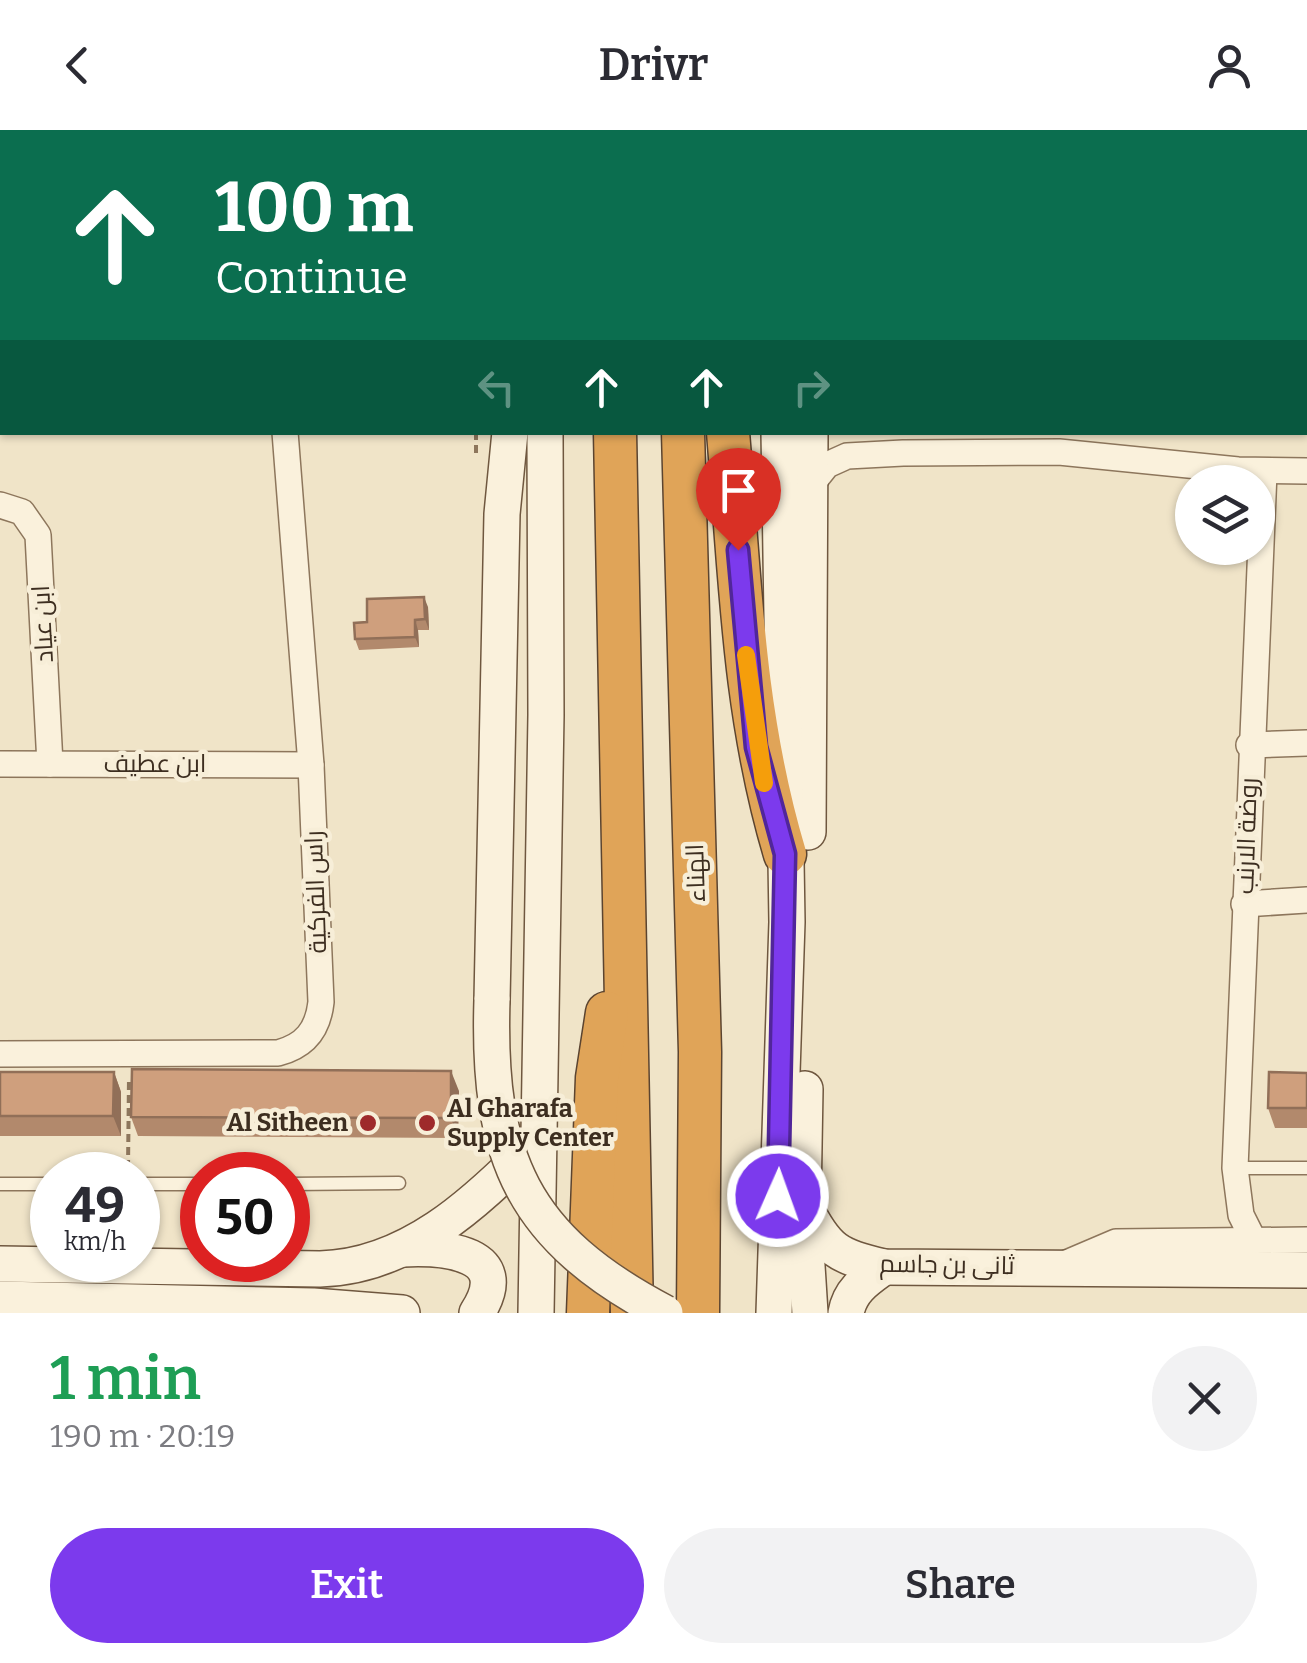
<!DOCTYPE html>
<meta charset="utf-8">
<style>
body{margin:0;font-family:Bitter,Cairo,serif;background:#f2f2f3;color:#2b2b33;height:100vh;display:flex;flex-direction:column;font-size:38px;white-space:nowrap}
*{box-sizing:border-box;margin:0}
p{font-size:32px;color:#7c7c81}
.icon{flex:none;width:55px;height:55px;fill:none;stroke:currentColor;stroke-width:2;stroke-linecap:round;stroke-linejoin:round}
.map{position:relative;height:1183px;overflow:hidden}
.sheet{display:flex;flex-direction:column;background:#fff;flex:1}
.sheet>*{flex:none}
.top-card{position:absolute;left:0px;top:0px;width:1308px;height:305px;box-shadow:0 2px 8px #0004;background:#0b6e4f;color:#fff;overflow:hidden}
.controls{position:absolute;left:1175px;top:335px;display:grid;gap:20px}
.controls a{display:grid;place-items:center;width:100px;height:100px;border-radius:50%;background:#fff;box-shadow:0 2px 8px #0004;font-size:50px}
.speed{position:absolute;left:30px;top:1022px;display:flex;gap:20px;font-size:50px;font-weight:700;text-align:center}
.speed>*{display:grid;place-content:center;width:130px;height:130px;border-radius:50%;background:#fff;box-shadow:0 2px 8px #0004;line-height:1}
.speed small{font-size:25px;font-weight:400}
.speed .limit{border:15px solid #d22;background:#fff;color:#111}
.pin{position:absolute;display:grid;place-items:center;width:85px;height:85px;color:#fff;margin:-102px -42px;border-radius:50% 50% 50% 0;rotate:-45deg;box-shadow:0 0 10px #0007}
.pin .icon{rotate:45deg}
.me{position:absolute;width:110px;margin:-55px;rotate:2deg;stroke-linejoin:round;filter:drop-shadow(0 0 8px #0008)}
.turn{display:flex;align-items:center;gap:35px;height:210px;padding:0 50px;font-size:45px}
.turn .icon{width:130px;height:130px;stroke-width:2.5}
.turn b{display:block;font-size:70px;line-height:85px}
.lanes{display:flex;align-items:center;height:95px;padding:0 50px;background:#0003;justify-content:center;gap:50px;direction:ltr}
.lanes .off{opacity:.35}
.round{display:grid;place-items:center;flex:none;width:105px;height:105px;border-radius:52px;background:#f2f2f3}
.head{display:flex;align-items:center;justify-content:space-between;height:170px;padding:0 50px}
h1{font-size:60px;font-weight:600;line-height:75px;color:#1e9e55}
.cta{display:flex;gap:20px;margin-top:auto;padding:20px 50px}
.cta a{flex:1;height:115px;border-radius:60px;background:#7c3aed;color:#fff;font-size:40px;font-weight:600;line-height:115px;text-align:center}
.cta a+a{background:#f2f2f3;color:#2b2b33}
header{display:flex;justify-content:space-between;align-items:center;height:130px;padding:0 50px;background:#fff;font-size:45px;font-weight:600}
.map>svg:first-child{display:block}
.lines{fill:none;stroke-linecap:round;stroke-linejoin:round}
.lane-casing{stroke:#8d765c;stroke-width:15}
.street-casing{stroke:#8d765c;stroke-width:28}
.secondary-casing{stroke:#6f573f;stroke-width:38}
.highway-casing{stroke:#5b4430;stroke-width:45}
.path{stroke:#8d765c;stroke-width:4;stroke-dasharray:8 5;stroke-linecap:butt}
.lane{stroke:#faf1dc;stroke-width:12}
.street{stroke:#faf1dc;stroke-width:25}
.secondary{stroke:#faf1dc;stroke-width:35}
.highway{stroke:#e0a458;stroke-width:42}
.secondary-bridge-casing{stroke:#6f573f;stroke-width:38;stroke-linecap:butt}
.secondary-bridge{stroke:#faf1dc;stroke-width:35}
.wall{fill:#b2896c}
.shaded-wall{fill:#916f58}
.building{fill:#cf9f7d;stroke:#916f58;stroke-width:2.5}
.route-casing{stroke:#51269a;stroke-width:25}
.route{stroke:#7c3aed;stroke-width:18}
.slow{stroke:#f59e0b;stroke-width:18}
.poi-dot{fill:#9e2a2b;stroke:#f7eed8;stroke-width:4}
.labels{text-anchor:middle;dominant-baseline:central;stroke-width:9;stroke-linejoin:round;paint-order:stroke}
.street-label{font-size:25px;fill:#3d2e20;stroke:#f7eed8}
.poi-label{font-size:25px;font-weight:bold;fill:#3d2e20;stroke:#f7eed8;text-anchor:start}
</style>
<header><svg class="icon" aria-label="back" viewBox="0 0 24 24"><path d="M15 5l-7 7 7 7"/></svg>Drivr<svg class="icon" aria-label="person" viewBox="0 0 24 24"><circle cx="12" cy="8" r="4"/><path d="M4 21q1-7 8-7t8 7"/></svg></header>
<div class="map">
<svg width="1307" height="1183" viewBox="0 0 1307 1183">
<rect width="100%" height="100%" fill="#f0e4c8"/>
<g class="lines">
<g class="lane-casing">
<g id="lane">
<polyline points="1235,1038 1307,1038"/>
<polyline points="0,1054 52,1054"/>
<polyline points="138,1054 202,1054"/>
<polyline points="288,1054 399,1053"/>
</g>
</g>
<g class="street-casing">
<g id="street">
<polyline points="81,0 81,2"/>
<polyline points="1023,0 1023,2"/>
<polyline points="438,2 440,0"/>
<polyline points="1265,2 1277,0"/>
<polyline points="0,95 2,95"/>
<polyline points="811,355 827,335 847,326 903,323 1059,322 1238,340 1307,341"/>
<polyline points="0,375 22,382 38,405 50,634"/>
<polyline points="1249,615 1307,613"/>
<polyline points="0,634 311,635"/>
<polyline points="1244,774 1307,770"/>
<path d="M 0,924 L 278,923 C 305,916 318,900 321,872 L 311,635 L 285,302"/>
<polyline points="1254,1111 1241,1085 1235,1038 1264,342"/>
<polyline points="1062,1135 1116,1112 1307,1110"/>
</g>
</g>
<g class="secondary-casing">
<g id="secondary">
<polyline points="539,0 539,2"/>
<polyline points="773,0 773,2"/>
<polyline points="805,0 805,2"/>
<polyline points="808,702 810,302"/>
<polyline points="492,870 502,384 510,302"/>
<polyline points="805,959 803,1073 810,1183"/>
<path d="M 805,1077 C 827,1121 838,1126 884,1137 L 1307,1140"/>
<path d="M 403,1119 C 444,1117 516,1122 477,1183"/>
<path d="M 0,1134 L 320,1139 C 407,1137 475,1074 533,1015"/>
<polyline points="0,1169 313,1176 402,1183"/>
<polyline points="536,1183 546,585 545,302"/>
<polyline points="774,1183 787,792 779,302"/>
<path d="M 846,1183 C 850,1160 866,1150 884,1137"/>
</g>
</g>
<g class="highway-casing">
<g id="highway">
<polyline points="612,0 612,2"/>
<polyline points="683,0 683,2"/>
<polyline points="615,302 632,1183"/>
<polyline points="683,302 700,922 698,1183"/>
<path d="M 728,302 C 740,447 743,584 785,724"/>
<polyline points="588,1183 597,948 607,883"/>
</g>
</g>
<g class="path">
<polyline points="485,0 485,2"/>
<polyline points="476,302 476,328"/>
<polyline points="128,1038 129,948"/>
</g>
<use href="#lane" class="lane"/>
<use href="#street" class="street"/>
<use href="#secondary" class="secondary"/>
<use href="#highway" class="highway"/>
<g class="secondary-bridge-casing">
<path id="secondary-bridge" d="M 492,870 C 487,1028 522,1108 665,1183"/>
</g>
<use href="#secondary-bridge" class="secondary-bridge"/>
</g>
<g class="wall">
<polygon points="428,477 429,500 418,500 419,517 359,520 355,509 367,492"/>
<polygon points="0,942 114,942 121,962 121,1006 0,1006"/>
<polygon points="1307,943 1307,998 1275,998 1268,978"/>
<polygon points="459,961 458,1008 138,1006 131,987"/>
</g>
<g class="shaded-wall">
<polygon points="424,467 428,477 429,500 425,489"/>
<polygon points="415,490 418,500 419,517 415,507"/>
<polygon points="451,941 459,961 458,1008 451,988"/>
<polygon points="114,942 121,962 121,1006 113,986"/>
</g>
<g class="building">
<polygon points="843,0 985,0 985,2 844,2"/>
<polygon points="424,467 425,489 415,490 415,507 355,509 354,493 367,492 367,469"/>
<polygon points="132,939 451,941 451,988 131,987"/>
<polygon points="0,942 114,942 113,986 0,986"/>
<polygon points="1269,942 1307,943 1307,978 1268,978"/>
</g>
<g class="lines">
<g class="route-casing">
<polyline id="route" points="738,420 756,617 785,724 778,1066"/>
</g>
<use href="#route" class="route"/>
<polyline class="slow" points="746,525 764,653"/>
</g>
<g class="poi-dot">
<circle cx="368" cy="993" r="10"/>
<circle cx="427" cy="993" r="10"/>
</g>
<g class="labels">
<g class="street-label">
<text transform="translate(43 494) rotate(-93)">ابن عياد</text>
<text x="155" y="634">ابن عطيف</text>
<text transform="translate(1247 706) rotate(-88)">روضة الارنب</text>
<text transform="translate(696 743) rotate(-92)">الهناء</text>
<text transform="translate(316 762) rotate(-92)">راس الفركية</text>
<text transform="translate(947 1135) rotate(1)">ثانى بن جاسم</text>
</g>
<g class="poi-label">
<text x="447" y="979">Al Gharafa<tspan x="447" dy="29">Supply Center</tspan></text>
<text x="348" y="993" text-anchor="end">Al Sitheen</text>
</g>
</g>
</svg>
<div class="controls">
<a><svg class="icon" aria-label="layers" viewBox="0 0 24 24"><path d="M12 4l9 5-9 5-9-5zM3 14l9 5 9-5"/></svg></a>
</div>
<div class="speed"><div>49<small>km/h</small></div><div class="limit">50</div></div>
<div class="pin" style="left:738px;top:420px;background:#d93025"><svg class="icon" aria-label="arrive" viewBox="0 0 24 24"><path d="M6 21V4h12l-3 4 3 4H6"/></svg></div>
<svg class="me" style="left:778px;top:1066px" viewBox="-20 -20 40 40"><circle r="17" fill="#7c3aed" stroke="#fff" stroke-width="3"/><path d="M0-11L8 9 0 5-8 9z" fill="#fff"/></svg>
<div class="top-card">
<div class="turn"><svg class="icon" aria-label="ahead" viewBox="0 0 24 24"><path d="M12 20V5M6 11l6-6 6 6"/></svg><div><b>100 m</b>Continue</div></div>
<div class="lanes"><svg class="icon off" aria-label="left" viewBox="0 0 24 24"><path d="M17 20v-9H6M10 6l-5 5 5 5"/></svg><svg class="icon" aria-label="ahead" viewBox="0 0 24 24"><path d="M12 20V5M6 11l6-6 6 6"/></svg><svg class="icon" aria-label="ahead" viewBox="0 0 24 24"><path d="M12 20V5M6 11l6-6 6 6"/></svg><svg class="icon off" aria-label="right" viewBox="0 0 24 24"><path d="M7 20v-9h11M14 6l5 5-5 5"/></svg></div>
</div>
</div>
<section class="sheet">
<div class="head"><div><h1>1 min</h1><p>190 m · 20:19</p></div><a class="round"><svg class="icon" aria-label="close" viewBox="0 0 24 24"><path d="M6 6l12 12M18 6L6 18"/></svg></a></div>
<div class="cta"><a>Exit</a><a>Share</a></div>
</section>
